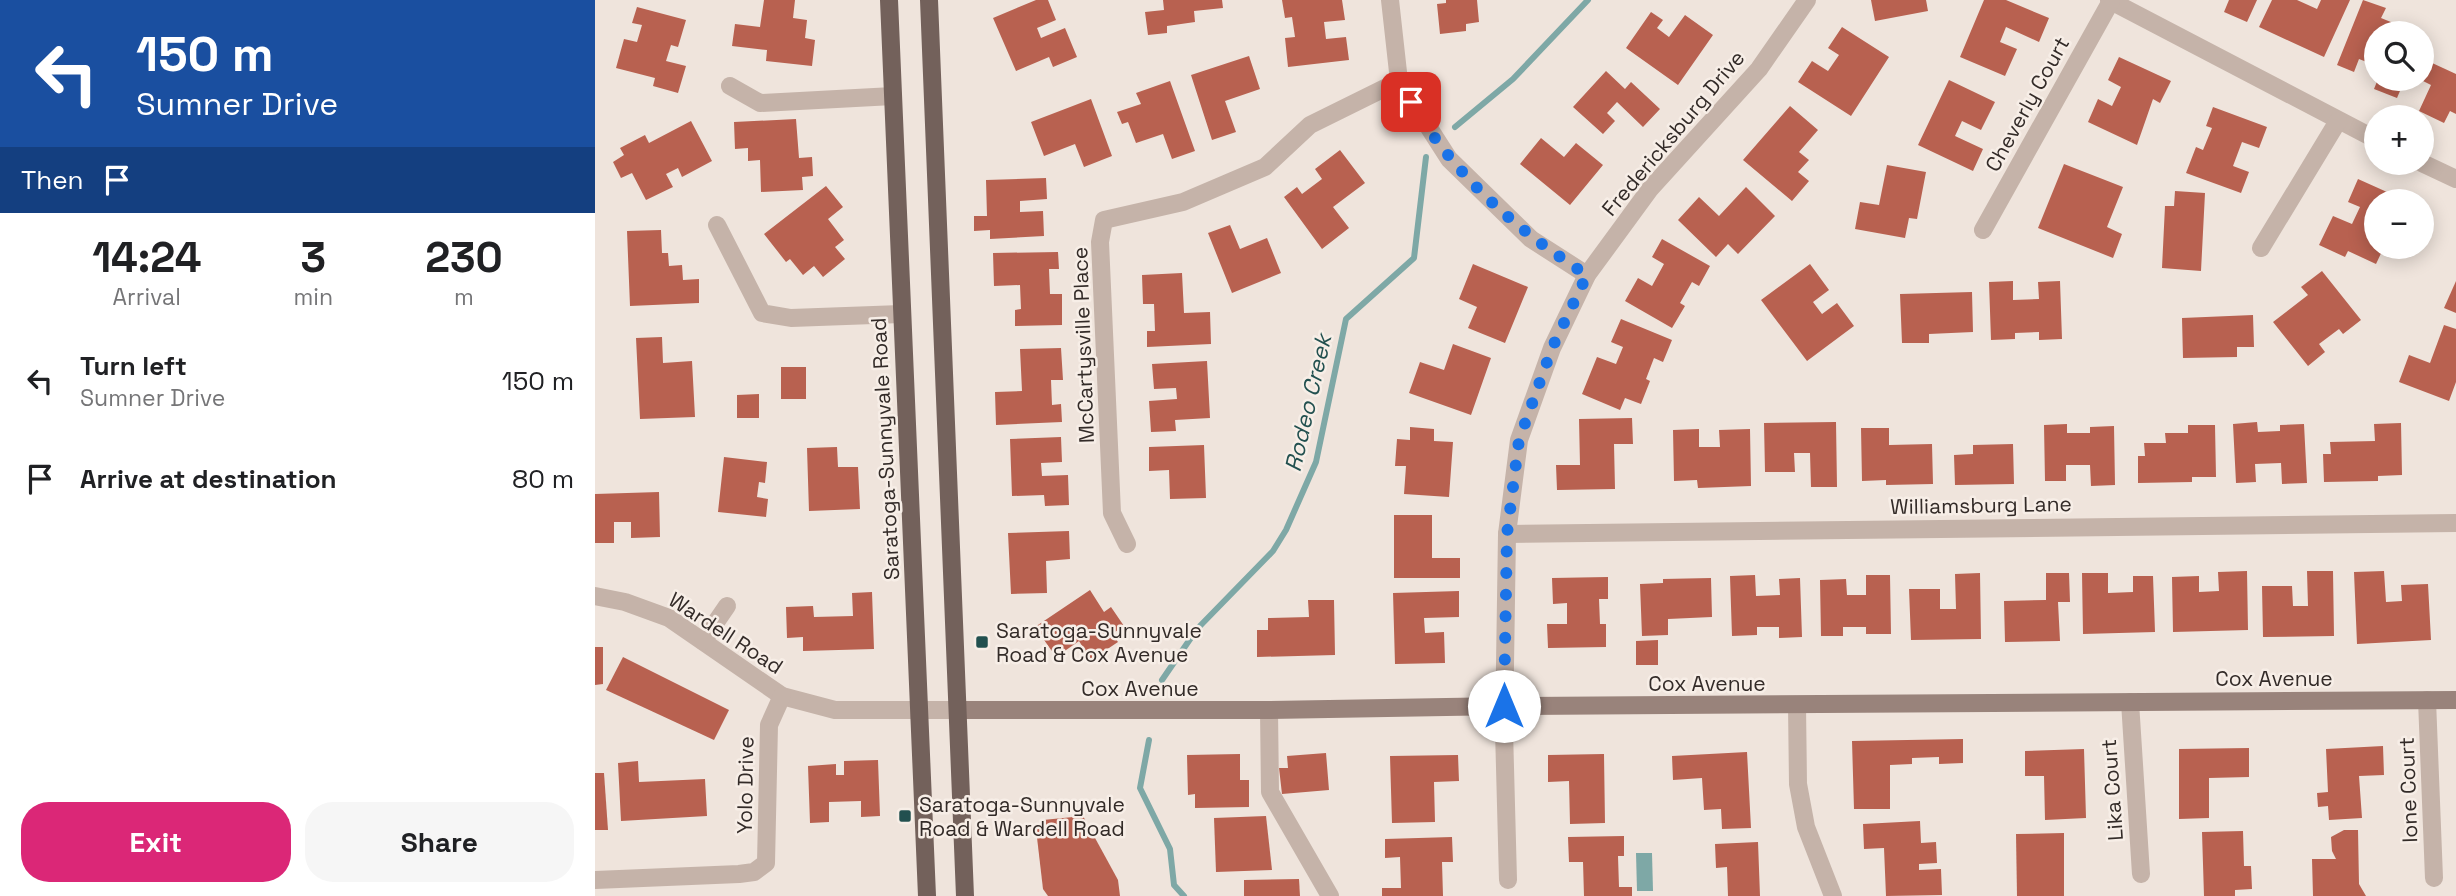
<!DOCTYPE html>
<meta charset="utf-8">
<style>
body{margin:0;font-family:"Space Grotesk",sans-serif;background:#f6f6f6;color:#202124;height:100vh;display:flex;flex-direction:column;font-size:26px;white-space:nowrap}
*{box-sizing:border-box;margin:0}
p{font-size:23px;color:#757577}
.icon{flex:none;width:38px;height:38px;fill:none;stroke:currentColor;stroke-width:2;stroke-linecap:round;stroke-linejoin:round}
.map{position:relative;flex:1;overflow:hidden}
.panel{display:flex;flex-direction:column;background:#fff;width:595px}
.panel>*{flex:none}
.banner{background:#1a4fa0;color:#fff;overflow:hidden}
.fabs{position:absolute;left:1769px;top:21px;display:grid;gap:14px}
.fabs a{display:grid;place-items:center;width:70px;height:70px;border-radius:50%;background:#fff;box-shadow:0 4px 18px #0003;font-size:35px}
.pin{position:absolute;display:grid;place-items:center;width:60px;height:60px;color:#fff;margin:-30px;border-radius:14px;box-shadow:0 4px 10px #0006}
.me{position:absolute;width:77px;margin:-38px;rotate:0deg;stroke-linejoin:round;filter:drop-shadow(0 0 5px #0008)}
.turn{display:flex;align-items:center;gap:24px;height:147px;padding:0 21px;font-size:32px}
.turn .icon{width:91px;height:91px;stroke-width:2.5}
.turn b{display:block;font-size:49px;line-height:60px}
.then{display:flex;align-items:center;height:66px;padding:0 21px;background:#0003;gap:14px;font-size:26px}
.eta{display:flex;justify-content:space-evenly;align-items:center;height:119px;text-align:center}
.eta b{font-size:42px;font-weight:800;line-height:49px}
.cta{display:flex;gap:14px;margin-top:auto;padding:14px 21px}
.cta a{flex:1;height:80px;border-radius:28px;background:#db2777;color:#fff;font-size:28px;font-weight:800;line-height:80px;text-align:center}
.cta a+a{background:#f6f6f6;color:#202124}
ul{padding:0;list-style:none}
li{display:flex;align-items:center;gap:21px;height:98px;padding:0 21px}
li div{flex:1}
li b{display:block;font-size:26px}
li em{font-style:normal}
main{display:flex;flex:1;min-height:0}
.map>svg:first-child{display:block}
.water{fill:#7ea8a6}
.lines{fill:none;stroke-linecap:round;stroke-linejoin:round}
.stream{stroke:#7ea8a6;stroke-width:6}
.building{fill:#b86150}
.minor{stroke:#c5b3a9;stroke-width:18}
.secondary{stroke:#99837b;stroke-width:18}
.primary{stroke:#73615b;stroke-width:18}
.route{stroke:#1a73e8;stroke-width:12;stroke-dasharray:0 21.6}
.poi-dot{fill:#22504f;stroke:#f7eee7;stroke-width:2.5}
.labels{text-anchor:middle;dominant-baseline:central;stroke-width:5;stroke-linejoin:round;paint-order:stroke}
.street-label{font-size:21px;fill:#332b28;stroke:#f7eee7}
.poi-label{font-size:21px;fill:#332b28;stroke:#f7eee7;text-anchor:start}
.water-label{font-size:23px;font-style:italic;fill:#22504f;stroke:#f7eee7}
</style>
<main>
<section class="panel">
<div class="banner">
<div class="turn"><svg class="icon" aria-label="left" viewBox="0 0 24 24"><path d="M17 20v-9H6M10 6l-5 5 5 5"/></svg><div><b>150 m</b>Sumner Drive</div></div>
<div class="then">Then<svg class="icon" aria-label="arrive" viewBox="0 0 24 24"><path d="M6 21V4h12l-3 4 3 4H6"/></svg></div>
</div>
<div class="eta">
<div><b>14:24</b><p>Arrival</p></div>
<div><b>3</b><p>min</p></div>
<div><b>230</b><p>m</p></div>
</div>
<ul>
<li><svg class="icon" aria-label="left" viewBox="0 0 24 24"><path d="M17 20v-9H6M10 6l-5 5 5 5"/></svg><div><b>Turn left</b><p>Sumner Drive</p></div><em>150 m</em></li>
<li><svg class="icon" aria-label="arrive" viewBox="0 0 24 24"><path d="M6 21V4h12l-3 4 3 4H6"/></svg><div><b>Arrive at destination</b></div><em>80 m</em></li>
</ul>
<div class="cta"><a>Exit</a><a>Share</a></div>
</section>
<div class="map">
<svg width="1861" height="896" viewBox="0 0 1861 896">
<rect width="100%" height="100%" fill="#efe4dc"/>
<polygon class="water" points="1041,853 1057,853 1058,891 1042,891"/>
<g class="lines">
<g class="stream">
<polyline points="860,127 918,79 993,0"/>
<polyline points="567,680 602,629 678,551 691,530 721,462 751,319 819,258 831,157"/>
<polyline points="554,740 545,788 575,849 579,885 589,896"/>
</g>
</g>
<g class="building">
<polygon points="169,0 200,0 198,18 212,20 210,38 220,40 217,66 171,61 172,50 137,46 140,24 165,27"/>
<polygon points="441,0 453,0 461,20 442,28 446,38 470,28 482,57 458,67 454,57 421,71 398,18"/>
<polygon points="568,0 627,0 628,8 599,11 600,22 572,26 572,33 553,35 550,12 569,10"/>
<polygon points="687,0 747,0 750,20 729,22 731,39 751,37 754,60 693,67 690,38 700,37 697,17 690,18"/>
<polygon points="851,0 882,0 884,22 871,24 871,31 845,34 842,4 851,3"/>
<polygon points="1276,0 1331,0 1333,11 1280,21"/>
<polygon points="1389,0 1411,0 1454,18 1444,42 1411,27 1405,42 1422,49 1410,76 1365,57"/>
<polygon points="1634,0 1662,0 1652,22 1629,12"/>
<polygon points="1677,0 1702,0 1722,9 1726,0 1755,0 1729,57 1664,27"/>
<polygon points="1768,0 1791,8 1786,18 1823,33 1782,33 1782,66 1764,59 1759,72 1742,65"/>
<polygon points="42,7 91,20 83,47 76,45 71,61 91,66 83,93 58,86 60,78 21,68 29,39 42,42 47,25 37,23"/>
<polygon points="1056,12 1068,20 1062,28 1074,37 1090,15 1118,35 1083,85 1031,48"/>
<polygon points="1247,27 1294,57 1256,116 1203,82 1217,61 1233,71 1244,55 1233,48"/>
<polygon points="654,56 665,89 630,101 641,132 617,140 596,75"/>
<polygon points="1524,57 1576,81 1565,103 1558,99 1542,145 1493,122 1503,99 1517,106 1526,87 1513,80"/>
<polygon points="1835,62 1861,74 1861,114 1855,111 1849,123 1824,111 1836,85 1826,80"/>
<polygon points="1011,71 1030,89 1036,82 1065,109 1048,127 1022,102 1012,113 1020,121 1008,134 978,107"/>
<polygon points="1783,79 1810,79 1802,98 1779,89"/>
<polygon points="1354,80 1400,102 1386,130 1367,121 1360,136 1388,149 1378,171 1323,145"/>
<polygon points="575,81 600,151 577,159 568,134 541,143 533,122 527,124 522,112 546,104 541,93"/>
<polygon points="496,99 517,156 489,167 480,144 449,156 436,122"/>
<polygon points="1195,106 1223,130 1204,152 1214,160 1203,172 1214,181 1197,201 1148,160"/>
<polygon points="1618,107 1672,127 1664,148 1647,142 1638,166 1654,172 1646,193 1591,173 1601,147 1608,150 1617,128 1611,126"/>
<polygon points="201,119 204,158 217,157 218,176 207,177 208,190 166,192 165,160 153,161 153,148 140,149 139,122"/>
<polygon points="96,121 117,161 87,177 83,168 71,174 78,187 51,200 37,173 26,178 18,162 29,155 25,148 50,135 54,143"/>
<polygon points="946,138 969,157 981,143 1008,165 975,205 925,164"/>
<polygon points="745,150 770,183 738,207 754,228 727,249 689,197 702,187 707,194 727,179 720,169"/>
<polygon points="1469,164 1528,187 1512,227 1527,234 1518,258 1443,228"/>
<polygon points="1292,165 1331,172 1322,219 1314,218 1310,238 1260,229 1265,202 1284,205"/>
<polygon points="451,178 452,199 425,201 425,212 448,211 449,236 395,239 395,230 379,231 379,216 392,216 391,180"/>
<polygon points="1763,179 1812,201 1782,201 1782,247 1789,247 1781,264 1753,251 1750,257 1724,245 1738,216 1757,224 1765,207 1753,202"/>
<polygon points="231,186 248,207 233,219 249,240 240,247 250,259 228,277 219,266 208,275 195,259 191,262 169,234"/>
<polygon points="1151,187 1180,216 1143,254 1133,244 1121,257 1083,220 1104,197 1124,216"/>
<polygon points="1580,191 1610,193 1606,271 1567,268 1570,206 1579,206"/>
<polygon points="635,225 645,249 672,238 686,273 637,293 613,233"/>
<polygon points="66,230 67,253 73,253 74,266 87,265 88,280 104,279 104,303 35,306 32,231"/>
<polygon points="1067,239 1115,266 1104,286 1097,282 1085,303 1090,306 1077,328 1030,301 1043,278 1057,286 1069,264 1057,257"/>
<polygon points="463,252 464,269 454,269 455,294 467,294 467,325 420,326 420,310 426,309 425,285 399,286 398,253"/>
<polygon points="878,264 933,287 910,343 873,328 882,307 864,299"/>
<polygon points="1215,264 1234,290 1218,302 1227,314 1242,303 1259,326 1212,361 1166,300"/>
<polygon points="1727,271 1766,320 1748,334 1744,329 1724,344 1730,352 1713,366 1678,322 1713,295 1706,287"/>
<polygon points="587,273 589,313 615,312 616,344 552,347 552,331 560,331 559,304 548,304 547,275"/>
<polygon points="1418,281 1418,300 1444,299 1443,282 1465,281 1467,339 1444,340 1444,332 1420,333 1420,339 1396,340 1394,282"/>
<polygon points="1861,281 1861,313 1849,308"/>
<polygon points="1377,292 1378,332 1334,334 1334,343 1307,343 1305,294"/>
<polygon points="1658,315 1659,347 1642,347 1642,357 1588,358 1587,318"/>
<polygon points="1026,319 1077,340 1068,362 1059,358 1051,379 1055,381 1046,404 1030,398 1025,410 987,394 1002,357 1021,364 1028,347 1016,342"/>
<polygon points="1849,325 1861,329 1861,382 1854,401 1804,382 1814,355 1835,363"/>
<polygon points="67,337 68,363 97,361 100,417 45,419 41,338"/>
<polygon points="858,344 896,358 876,415 814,393 825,362 849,370"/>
<polygon points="466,348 468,380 456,380 457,405 466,404 467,422 401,425 400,392 427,391 425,349"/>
<polygon points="612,361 615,418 580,420 581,431 556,432 554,401 582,399 581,388 559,389 557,364"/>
<rect x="186" y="367" width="25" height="32"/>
<polygon points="164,394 164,418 142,418 142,395"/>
<polygon points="1037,418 1038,444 1019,444 1020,489 962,490 961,465 985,465 984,419"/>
<polygon points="1241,422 1242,487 1216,487 1215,453 1199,453 1200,472 1170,472 1169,423"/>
<polygon points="1662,422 1663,432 1685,431 1685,425 1709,424 1712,483 1687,484 1686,463 1660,464 1661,482 1641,483 1638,424"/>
<polygon points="1806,423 1807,475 1783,476 1783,481 1729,482 1728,454 1736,454 1735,442 1780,441 1779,424"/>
<polygon points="1472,424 1472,433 1495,433 1495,427 1519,426 1520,485 1496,486 1495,465 1471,465 1471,481 1450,481 1449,425"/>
<polygon points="1593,425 1620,425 1621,477 1597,477 1597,482 1543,483 1543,456 1550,456 1549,443 1571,443 1570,433 1593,433"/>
<polygon points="815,427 839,429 839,441 858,442 854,497 809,494 811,466 800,466 802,439 815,440"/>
<polygon points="1266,428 1294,428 1294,445 1337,444 1338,484 1291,485 1291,480 1267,481"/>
<polygon points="1104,429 1104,447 1125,447 1124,430 1155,429 1156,486 1103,488 1102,480 1079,481 1078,430"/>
<polygon points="466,437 467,462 446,463 447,476 473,475 474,505 450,506 449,495 417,496 415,439"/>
<polygon points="1418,444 1419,484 1360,485 1359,455 1378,454 1378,445"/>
<polygon points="609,445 611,498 575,499 574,470 554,471 554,447"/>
<polygon points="242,447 243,467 263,467 265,509 214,511 212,448"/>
<polygon points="129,457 172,462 170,483 164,482 162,497 173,499 171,517 123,512"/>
<polygon points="64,492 65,537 36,538 36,522 19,522 19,543 0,543 0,494"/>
<polygon points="799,515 837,515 837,558 865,558 865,578 799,578"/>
<polygon points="474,531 475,559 451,561 452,593 416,594 413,533"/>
<polygon points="1652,571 1653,630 1578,632 1577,577 1604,576 1604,592 1624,591 1623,572"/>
<polygon points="1712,571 1738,571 1739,636 1668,637 1667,586 1697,586 1698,606 1713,606"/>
<polygon points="1789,571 1791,602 1807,601 1806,585 1833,584 1836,640 1762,644 1759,572"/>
<polygon points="1385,573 1386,639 1316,640 1314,589 1345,589 1345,609 1361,609 1360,574"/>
<polygon points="1451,573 1474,573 1475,602 1463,602 1465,641 1410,642 1409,601 1451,600"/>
<polygon points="1487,573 1513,573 1513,593 1538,592 1538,576 1558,576 1560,632 1488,634"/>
<polygon points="1160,575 1161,596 1185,595 1184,579 1205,578 1207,637 1184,638 1184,627 1162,627 1162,635 1137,636 1135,576"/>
<polygon points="1271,575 1295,575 1296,634 1271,634 1271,627 1248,627 1248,636 1226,636 1225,580 1251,579 1252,595 1271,595"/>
<polygon points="1013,577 1013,599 1004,599 1005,624 1011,624 1011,647 953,648 952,624 972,624 972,603 958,604 957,578"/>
<polygon points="1116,578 1117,617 1073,619 1073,635 1047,636 1045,584 1068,583 1068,579"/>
<polygon points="495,590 509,612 516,607 529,626 517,634 523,642 496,660 484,641 461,657 440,627"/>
<polygon points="864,591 864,617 829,618 830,633 849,632 850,663 800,664 798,593"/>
<polygon points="277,592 279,649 208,651 208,637 192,638 191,607 218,606 219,617 258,616 257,593"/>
<polygon points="713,600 739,600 740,655 662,657 662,630 673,630 673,618 714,617"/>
<polygon points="1063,640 1063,665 1041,665 1041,641"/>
<polygon points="0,647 8,647 8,684 0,685"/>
<polygon points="28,657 134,710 119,740 11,690"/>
<polygon points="1368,739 1368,763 1344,764 1344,757 1317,758 1317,764 1295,765 1295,809 1259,809 1257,741"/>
<polygon points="1788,746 1789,775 1764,776 1767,818 1734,820 1733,806 1723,807 1722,793 1733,792 1731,749"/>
<polygon points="1654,748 1654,777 1614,778 1614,818 1584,819 1584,749"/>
<polygon points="1489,749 1491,818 1450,820 1449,776 1430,776 1430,751"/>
<polygon points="1152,752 1156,828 1127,829 1126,809 1109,810 1107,778 1078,780 1077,756"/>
<polygon points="731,753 734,790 687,794 684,768 693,768 692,756"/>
<polygon points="645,754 645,780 654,780 654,807 600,808 600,794 593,795 592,755"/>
<polygon points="1009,754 1010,823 975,824 974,781 953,782 953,755"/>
<polygon points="863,755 864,781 839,782 840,822 797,823 795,756"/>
<polygon points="283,760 285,816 266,817 266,801 234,802 234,822 215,823 213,766 241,764 241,775 249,775 249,761"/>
<polygon points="43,761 44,782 110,779 112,816 26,821 23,763"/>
<polygon points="0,773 9,773 13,830 0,830"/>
<polygon points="488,816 523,880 525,896 453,896 448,889 441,829 448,820"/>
<polygon points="671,816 677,870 621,872 619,818"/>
<polygon points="1325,821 1326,843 1341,842 1342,863 1324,864 1324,870 1346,869 1347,895 1291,896 1289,848 1269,849 1268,824"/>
<polygon points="1749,830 1763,830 1764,884 1771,896 1718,896 1717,859 1741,859 1737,851 1736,837"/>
<polygon points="1648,831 1649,866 1656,866 1657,889 1640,890 1640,896 1609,896 1607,832"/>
<polygon points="1469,833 1469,896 1422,896 1421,834"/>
<polygon points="1029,836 1029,856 1023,856 1024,887 1037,887 1037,896 989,896 988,862 974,862 973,837"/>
<polygon points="857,837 858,862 847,862 848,896 787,896 787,888 806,888 805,857 790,858 790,839"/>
<polygon points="1163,842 1165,896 1133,896 1132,867 1121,868 1120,844"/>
<polygon points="704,879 705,896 649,896 649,880"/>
</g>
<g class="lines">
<g class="minor">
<polyline points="795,0 804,81 854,159 936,239 992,275"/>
<polyline points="1514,0 1782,140"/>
<polyline points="135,86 165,103 298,96"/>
<polyline points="1827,163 1861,179"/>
<polyline points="122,225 167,313 196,318 306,314"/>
<polyline points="1388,230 1516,1"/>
<polyline points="1666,248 1743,121"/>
<polyline points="912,534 1861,523"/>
<polyline points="532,544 517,513 505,242 509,220 588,202 670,167 715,125 804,81"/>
<polyline points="0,596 30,602 74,618 187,696 240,710 363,710"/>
<polyline points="108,641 132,606"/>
<polyline points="1832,700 1839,878"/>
<polyline points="1535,702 1546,874"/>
<polyline points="1202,705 1203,784 1211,827 1238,896"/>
<polyline points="674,710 675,792 735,896"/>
<polyline points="0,880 144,874 159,872 171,863 174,725 187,696"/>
<polyline points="913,880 909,730 912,534 924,440 957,348 992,275 1055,189 1164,69 1212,0"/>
</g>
<polyline class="secondary" points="363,710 674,710 910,706 1861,700"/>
<g class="primary">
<polyline points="294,0 332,896"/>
<polyline points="334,0 370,896"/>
</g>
</g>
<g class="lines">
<path class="route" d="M 816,102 C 861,177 919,228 992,275 L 957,348 L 924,440 L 912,534 L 909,706"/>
</g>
<g class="poi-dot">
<rect x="380" y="635" width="14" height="14" rx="3.5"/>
<rect x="303" y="809" width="14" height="14" rx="3.5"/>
</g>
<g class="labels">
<g class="street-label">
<text transform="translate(1432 104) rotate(-61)">Cheverly Court</text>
<text transform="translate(1078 133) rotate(-50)">Fredericksburg Drive</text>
<text transform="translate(488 345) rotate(-92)">McCartysville Place</text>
<text transform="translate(290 449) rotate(-93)">Saratoga-Sunnyvale Road</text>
<text transform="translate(1386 505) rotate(-1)">Williamsburg Lane</text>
<text transform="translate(131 633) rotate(33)">Wardell Road</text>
<text x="1679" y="678">Cox Avenue</text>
<text x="1112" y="683">Cox Avenue</text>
<text x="545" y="688">Cox Avenue</text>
<text transform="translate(150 785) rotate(-89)">Yolo Drive</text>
<text transform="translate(1517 790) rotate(-94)">Lika Court</text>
<text transform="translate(1813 790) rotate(-92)">Ione Court</text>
</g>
<g class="poi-label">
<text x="401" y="630">Saratoga-Sunnyvale<tspan x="401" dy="24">Road &amp; Cox Avenue</tspan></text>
<text x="324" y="804">Saratoga-Sunnyvale<tspan x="324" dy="24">Road &amp; Wardell Road</tspan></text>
</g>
<g class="water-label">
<text transform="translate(713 403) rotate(-77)">Rodeo Creek</text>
</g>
</g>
</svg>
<div class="fabs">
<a><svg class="icon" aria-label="search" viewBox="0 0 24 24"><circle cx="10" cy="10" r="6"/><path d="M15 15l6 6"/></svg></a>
<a>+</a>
<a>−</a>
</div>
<div class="pin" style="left:816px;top:102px;background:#d93025"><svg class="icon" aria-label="arrive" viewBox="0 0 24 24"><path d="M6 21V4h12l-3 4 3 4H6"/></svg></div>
<svg class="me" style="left:909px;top:706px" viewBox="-20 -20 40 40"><circle r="19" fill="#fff"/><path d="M0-13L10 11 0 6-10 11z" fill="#1a73e8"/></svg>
</div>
</main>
